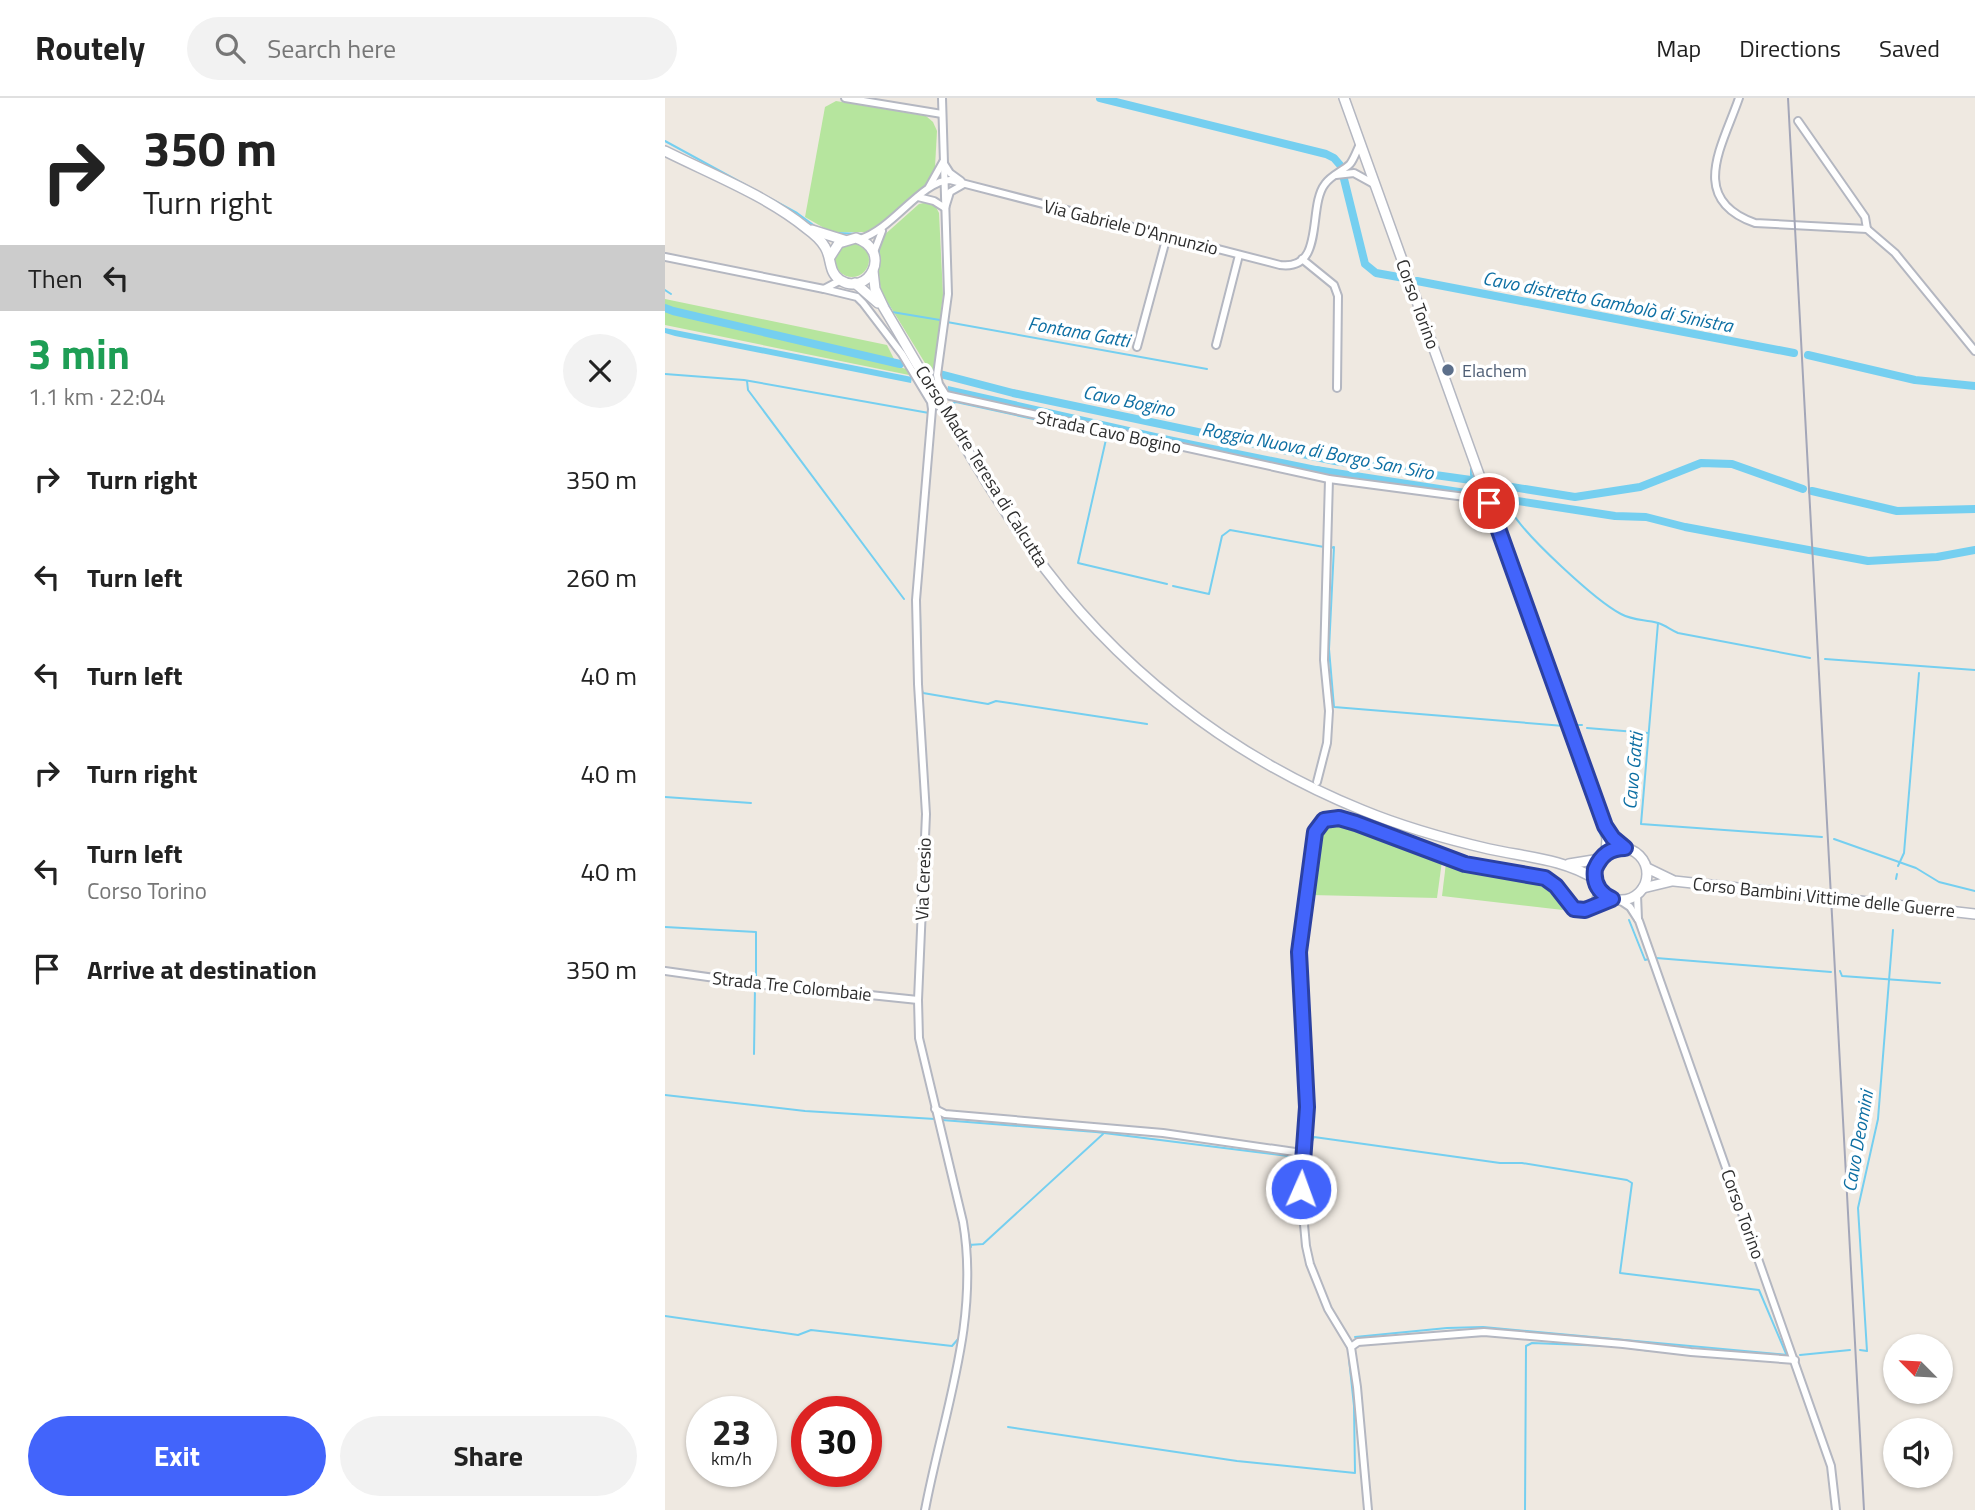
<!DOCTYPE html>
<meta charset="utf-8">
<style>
body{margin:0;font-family:"Titillium Web",sans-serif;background:#f2f2f2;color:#222;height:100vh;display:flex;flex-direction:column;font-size:26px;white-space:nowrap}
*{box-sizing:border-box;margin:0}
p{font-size:23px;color:#767676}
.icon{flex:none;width:38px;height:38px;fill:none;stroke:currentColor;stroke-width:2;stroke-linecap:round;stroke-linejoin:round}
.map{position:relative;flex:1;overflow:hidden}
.sheet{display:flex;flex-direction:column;background:#fff;width:665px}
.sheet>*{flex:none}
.guide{background:#fff;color:#222;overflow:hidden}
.needle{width:46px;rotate:294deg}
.buttons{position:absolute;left:1218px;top:1236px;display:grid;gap:14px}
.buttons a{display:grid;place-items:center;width:70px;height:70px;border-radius:50%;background:#fff;box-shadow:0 2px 5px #0004;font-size:35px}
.speed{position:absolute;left:21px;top:1298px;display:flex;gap:14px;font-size:35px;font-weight:700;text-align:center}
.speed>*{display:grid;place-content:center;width:91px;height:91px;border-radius:50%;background:#fff;box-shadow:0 2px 5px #0004;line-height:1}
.speed small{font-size:18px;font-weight:400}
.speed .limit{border:10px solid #d22;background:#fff;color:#111}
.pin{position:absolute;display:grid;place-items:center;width:60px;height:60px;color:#fff;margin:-30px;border:4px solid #fff;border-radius:50%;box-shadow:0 2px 7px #0007}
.me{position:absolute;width:77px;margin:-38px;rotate:2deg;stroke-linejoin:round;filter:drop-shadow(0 0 5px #0008)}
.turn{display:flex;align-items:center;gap:24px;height:147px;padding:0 28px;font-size:32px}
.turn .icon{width:91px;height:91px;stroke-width:2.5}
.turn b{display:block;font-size:49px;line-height:60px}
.then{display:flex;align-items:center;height:66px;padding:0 28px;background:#0003;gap:14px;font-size:26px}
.round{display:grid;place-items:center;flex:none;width:74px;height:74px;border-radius:37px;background:#f2f2f2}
.headline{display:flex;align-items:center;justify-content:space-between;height:119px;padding:0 28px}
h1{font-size:42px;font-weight:700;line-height:52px;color:#1e9e55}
.action{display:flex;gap:14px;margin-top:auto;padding:14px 28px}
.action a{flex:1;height:80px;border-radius:42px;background:#4264fb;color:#fff;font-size:28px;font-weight:700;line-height:80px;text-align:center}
.action a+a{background:#f2f2f2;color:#222}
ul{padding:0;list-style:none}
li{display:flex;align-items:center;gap:21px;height:98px;padding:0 28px}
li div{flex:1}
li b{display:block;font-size:26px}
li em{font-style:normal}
header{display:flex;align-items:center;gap:42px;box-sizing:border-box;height:98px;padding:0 35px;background:#fff;border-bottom:2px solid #e0e0e0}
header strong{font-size:33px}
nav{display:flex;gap:38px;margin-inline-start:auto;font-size:24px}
.search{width:490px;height:63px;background:#f2f2f2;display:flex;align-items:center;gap:18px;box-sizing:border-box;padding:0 24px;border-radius:38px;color:#767676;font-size:26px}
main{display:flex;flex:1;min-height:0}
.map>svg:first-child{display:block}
.green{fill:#b6e59e}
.water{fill:#75cff0}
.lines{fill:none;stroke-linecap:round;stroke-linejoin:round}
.stream{stroke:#75cff0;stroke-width:2}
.canal{stroke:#75cff0;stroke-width:8}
.street-casing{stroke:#b4b7c1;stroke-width:10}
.secondary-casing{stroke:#b4b7c1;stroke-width:12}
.street{stroke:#fff;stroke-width:6}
.secondary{stroke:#fff;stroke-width:9}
.rail{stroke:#a3a6b8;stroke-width:2}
.secondary-bridge-casing{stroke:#b4b7c1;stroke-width:12;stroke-linecap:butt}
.secondary-bridge{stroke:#fff;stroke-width:9}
.route-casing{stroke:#2b41a3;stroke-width:18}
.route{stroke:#4264fb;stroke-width:12}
.service-dot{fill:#5c6f8a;stroke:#fff;stroke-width:2.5}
.labels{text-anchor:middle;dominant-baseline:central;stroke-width:7;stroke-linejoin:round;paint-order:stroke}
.street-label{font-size:18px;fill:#2e2e2e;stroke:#fff}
.service-label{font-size:18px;fill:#4e5e75;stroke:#fff;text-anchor:start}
.water-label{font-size:19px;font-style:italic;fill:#0d6fa3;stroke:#fff}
</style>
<header>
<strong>Routely</strong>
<div class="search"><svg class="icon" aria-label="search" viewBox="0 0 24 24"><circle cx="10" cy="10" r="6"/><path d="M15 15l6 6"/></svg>Search here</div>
<nav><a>Map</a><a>Directions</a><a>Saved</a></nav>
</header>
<main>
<section class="sheet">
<div class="guide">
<div class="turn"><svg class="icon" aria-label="right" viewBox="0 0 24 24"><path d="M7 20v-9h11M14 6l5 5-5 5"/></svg><div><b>350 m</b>Turn right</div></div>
<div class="then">Then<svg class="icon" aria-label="left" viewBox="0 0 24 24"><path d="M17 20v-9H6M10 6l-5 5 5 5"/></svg></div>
</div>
<div class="headline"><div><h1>3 min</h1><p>1.1 km · 22:04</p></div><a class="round"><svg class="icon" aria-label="close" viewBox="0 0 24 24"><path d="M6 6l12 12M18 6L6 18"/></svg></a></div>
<ul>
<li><svg class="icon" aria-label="right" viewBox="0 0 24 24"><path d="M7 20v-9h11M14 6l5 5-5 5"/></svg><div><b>Turn right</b></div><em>350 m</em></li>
<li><svg class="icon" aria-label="left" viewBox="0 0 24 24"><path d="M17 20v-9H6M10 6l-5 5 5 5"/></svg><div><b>Turn left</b></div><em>260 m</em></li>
<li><svg class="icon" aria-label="left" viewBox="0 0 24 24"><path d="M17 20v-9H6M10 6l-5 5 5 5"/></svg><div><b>Turn left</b></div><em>40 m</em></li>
<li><svg class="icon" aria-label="right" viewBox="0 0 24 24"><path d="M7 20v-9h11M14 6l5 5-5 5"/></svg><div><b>Turn right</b></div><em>40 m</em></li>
<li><svg class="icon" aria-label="left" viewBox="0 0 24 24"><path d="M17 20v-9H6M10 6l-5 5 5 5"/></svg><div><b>Turn left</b><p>Corso Torino</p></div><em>40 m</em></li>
<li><svg class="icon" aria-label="arrive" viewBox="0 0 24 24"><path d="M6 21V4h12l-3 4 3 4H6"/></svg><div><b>Arrive at destination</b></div><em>350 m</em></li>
</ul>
<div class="action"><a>Exit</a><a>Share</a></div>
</section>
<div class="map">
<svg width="1310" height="1412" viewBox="0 0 1310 1412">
<rect width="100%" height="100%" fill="#efe9e1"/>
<g class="green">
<polygon points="171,3 261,18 268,24 272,33 270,69 266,79 258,89 220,124 206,134 166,134 140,119 160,9"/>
<path d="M 263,104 L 271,109 L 274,115 L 278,197 L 276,213 L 278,216 L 268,278 L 217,195 C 213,183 212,151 217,139 L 254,106 Z"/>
<circle cx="187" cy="162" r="17"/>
<polygon points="0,201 222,247 233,269 242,271 244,277 0,227"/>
<polygon points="671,723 777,763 772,800 646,797 653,737 659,727"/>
<polygon points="781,765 873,782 891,797 898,812 777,798"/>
</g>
<g class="water">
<polygon points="0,230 247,279 246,285 10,238 0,235"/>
<polygon points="283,288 504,338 661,370 660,376 282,294"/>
</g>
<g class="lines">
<g class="stream">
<polyline points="0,43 132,115 151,129"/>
<polyline points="173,135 198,136"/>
<polyline points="214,161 214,149"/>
<polyline points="0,192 6,196"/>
<polyline points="222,205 227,214 275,222"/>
<polyline points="282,224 542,271"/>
<polyline points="0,276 79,282 264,315"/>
<polyline points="82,283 83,292 239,501"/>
<polyline points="285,306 291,304 442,337 413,465 502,486"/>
<polyline points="806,371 806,377 810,378"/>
<polyline points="828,402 846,404"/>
<path d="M 845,411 C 858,436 931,503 956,516 C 969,523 980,521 993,525 C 1000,527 1006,532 1013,535 L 1145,560"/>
<polyline points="666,450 669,449 664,551 669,609 899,628 936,738"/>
<polyline points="508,488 544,496 557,438 565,432 659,449"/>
<polyline points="255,514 256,583"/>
<polyline points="993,525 976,726 1157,739"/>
<polyline points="1160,561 1310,572"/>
<polyline points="257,592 258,595 323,606 331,603 482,626"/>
<polyline points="909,627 917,627"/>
<polyline points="922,630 983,635"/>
<polyline points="0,699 86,705"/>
<polyline points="1169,741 1251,770 1274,784 1310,793"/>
<polyline points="1233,768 1239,755 1254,575"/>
<polyline points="1231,781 1232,776"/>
<polyline points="964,822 980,862 984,861"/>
<polyline points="0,829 91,834 91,883"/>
<polyline points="991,860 1166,874"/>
<polyline points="1175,873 1177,878 1275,885"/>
<polyline points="89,956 90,889"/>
<polyline points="0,997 140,1013 270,1021"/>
<polyline points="277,1022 431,1034 631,1059"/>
<polyline points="647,1043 649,1039 835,1065 857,1065 962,1082 967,1085 955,1175 1094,1192 1122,1258"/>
<polyline points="285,1055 306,1149"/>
<polyline points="642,1060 645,1060 646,1051"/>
<polyline points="304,1147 318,1146 438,1036"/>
<polyline points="0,1218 133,1237 146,1232 287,1248 294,1240"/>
<polyline points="690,1239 782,1230 818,1229 1123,1257"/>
<polyline points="956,1249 986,1253"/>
<polyline points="1195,1252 1202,1253 1193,1110 1213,1021 1228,832"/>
<polyline points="1135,1257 1185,1252"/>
<polyline points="343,1329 572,1363 690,1375 689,1308 684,1261"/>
<polyline points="860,1412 861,1248 867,1245 943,1248"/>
</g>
<g class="canal">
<polyline points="435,0 661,56 669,60 675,67"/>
<polyline points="679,81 700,166 711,175 739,180"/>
<polyline points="752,183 1129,255"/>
<polyline points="0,210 8,213 235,266"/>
<polyline points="1143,257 1250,282 1310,288"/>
<polyline points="275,276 348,295 670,363 813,383"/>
<polyline points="651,372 950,418 981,419 1020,429 1203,463 1272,459 1310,452"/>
<polyline points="822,385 910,399 975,389 1036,365 1067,366 1138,391"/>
<polyline points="1147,393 1232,413 1310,411"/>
</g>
<g class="street-casing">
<g id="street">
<polyline points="180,0 277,16"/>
<polyline points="277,0 283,196 272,277 274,286 281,297 664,381 823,402"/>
<path d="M 1074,0 C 1058,47 1022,101 1090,125 L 1202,131 L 1230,155 L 1310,253"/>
<polyline points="1133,23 1200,119 1202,131"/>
<polyline points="671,77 689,75 709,86"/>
<polyline points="264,89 278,64 285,75 296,83"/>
<polyline points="253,99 269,103 280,110 285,94 299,86"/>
<path d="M 195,141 C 228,131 256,83 285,82 L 615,167 C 661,173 642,109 660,86 C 666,77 678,73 685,66 C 689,61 692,52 695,46"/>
<polyline points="209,154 217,133"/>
<polyline points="0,159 159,191 176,182"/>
<polyline points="637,161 669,187 673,198 672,290"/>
<path d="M 159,191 L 192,199 L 198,205 L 237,256 L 266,304 L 267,311 L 251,502 L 253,586 L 261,716 L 253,902 L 254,940 L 298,1124 C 315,1223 278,1316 260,1412"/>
<polyline points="551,247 574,157"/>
<polyline points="472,249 502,138"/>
<polyline points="652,684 662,645 664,613 659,562 664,381"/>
<polyline points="972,797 973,821"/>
<polyline points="956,803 965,809 974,823 1166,1368 1171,1412"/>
<polyline points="929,807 932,798 933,788"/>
<polyline points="0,873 178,898 205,897 253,902"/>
<polyline points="270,1011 280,1016 498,1035 637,1055"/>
<path d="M 686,1249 L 663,1211 L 645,1166 L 641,1148 L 636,1094 L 642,1009 L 634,854 L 650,734 C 656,723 662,719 674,720 L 800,766 L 880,780 L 891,788 L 909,811 L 920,812 L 947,801"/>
<polyline points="703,1412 692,1289 686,1249 693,1244 819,1234 958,1246 1026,1254 1130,1262"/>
</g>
</g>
<g class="secondary-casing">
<g id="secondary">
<polyline points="679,0 940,728 942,741 941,755"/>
<path d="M 0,53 C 46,76 102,98 141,130 C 148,135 156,142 160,149 C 167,160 163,174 175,182 C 203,200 229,153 191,140 L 174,145 L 165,159"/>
<polyline points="147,132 179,142"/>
<path d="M 208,173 L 210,191 L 219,210 C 267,290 311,373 365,450 C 448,568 564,658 697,712 C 738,729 781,741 824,751 C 860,759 899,761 930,781"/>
<polyline points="190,185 213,205"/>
<circle cx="956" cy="776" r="26"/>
<polyline points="904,766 935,761"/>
<polyline points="982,770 1009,783 1157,799"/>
<polyline points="978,790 1007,783"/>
<polyline points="1177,801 1310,816"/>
</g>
</g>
<use href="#street" class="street"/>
<use href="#secondary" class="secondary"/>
<polyline class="rail" points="1123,0 1199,1412"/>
<g class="secondary-bridge-casing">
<polyline id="secondary-bridge" points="1157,799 1177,801"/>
</g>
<use href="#secondary-bridge" class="secondary-bridge"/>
</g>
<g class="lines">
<g class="route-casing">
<path id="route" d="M 636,1091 L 642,1009 L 634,854 L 650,734 L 659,722 L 674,720 L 691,725 L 800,766 L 880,780 L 891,788 L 909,811 L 920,812 L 947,801 C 934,795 928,785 930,771 C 936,757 945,750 960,750 L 948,740 L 940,728 L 824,405"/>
</g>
<use href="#route" class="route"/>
</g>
<circle class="service-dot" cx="783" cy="272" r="7"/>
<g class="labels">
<g class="street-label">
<text transform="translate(466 129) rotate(14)">Via Gabriele D'Annunzio</text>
<text transform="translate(753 206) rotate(70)">Corso Torino</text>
<text transform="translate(444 334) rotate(12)">Strada Cavo Bogino</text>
<text transform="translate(317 368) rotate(58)">Corso Madre Teresa di Calcutta</text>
<text transform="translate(258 781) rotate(-88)">Via Ceresio</text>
<text transform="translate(1159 799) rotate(6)">Corso Bambini Vittime delle Guerre</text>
<text transform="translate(127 888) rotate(6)">Strada Tre Colombaie</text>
<text transform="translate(1078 1116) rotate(70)">Corso Torino</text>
</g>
<g class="service-label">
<text x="797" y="272">Elachem</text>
</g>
<g class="water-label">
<text transform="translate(943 203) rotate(11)">Cavo distretto Gambolò di Sinistra</text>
<text transform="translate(414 233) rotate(10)">Fontana Gatti</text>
<text transform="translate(464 302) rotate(12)">Cavo Bogino</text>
<text transform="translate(653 352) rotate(11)">Roggia Nuova di Borgo San Siro</text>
<text transform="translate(967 673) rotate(-85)">Cavo Gatti</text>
<text transform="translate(1192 1043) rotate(-80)">Cavo Deomini</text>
</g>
</g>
</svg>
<div class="buttons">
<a><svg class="needle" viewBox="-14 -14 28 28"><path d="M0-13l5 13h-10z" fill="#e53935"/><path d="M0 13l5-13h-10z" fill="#767676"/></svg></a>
<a><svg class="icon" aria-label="sound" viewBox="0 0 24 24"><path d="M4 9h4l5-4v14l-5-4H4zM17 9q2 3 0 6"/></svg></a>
</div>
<div class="speed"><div>23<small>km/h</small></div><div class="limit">30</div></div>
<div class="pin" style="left:824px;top:405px;background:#d93025"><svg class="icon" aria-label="arrive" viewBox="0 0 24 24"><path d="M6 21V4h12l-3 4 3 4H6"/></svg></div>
<svg class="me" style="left:636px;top:1091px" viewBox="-20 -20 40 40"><circle r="17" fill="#4264fb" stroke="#fff" stroke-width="3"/><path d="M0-11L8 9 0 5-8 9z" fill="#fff"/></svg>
</div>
</main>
